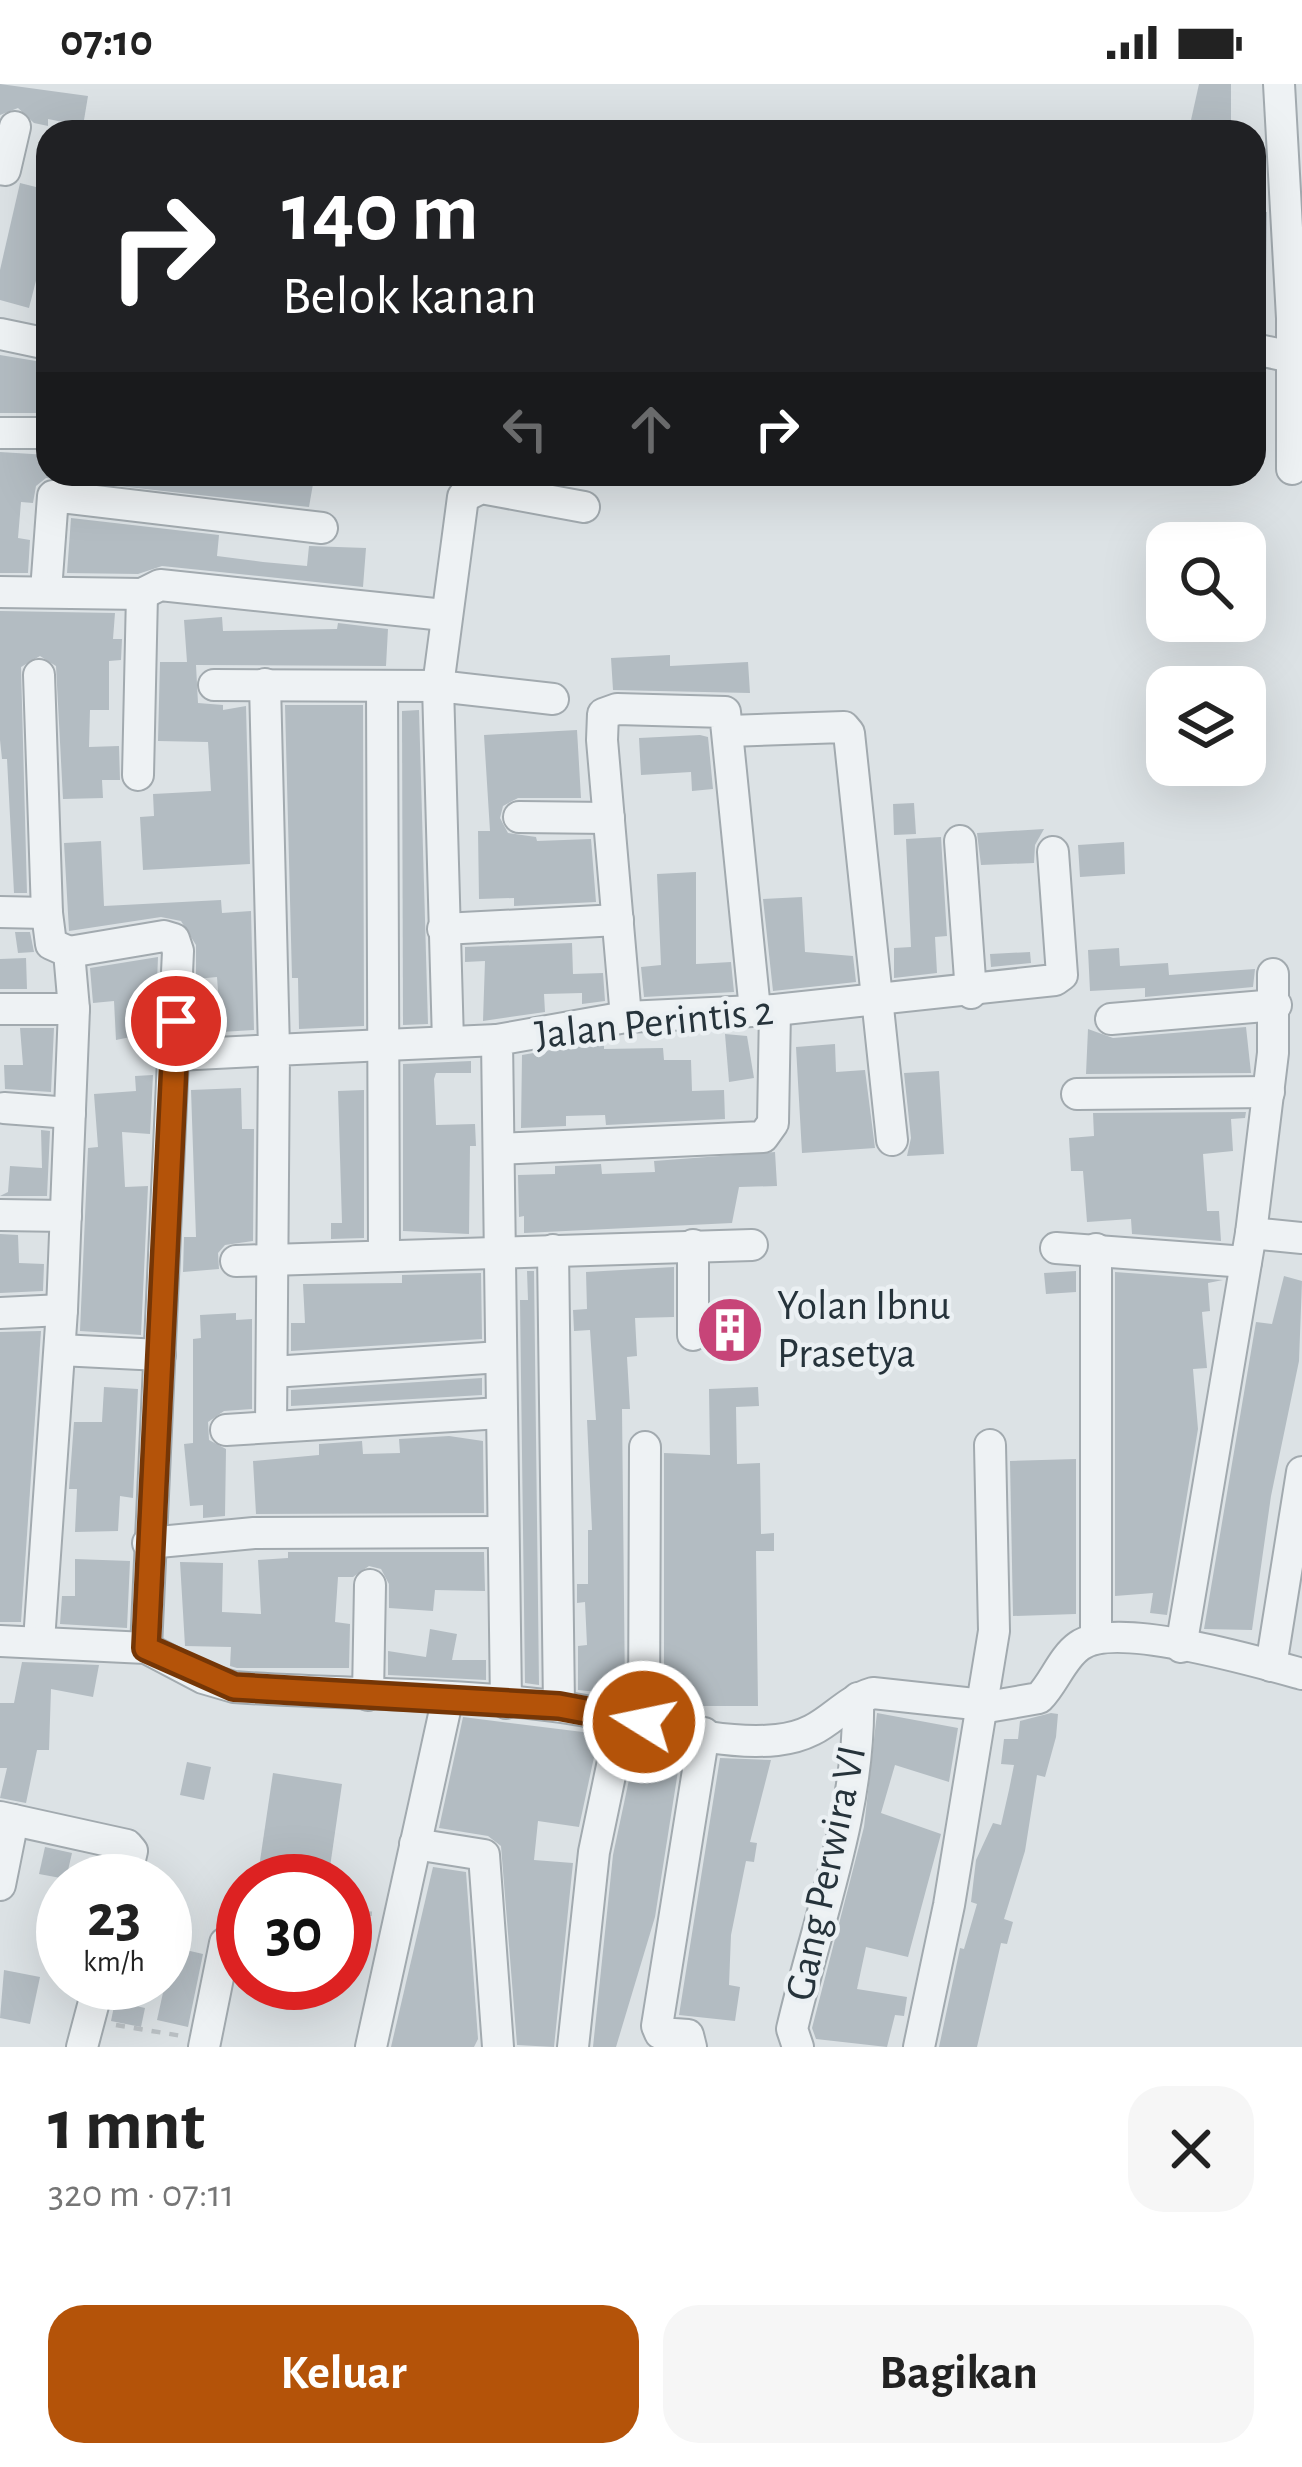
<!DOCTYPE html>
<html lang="id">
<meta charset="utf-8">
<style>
body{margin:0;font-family:"Alegreya Sans",sans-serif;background:#f6f6f6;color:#222;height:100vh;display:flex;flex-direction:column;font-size:45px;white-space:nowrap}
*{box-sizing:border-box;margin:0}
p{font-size:39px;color:#767676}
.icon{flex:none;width:66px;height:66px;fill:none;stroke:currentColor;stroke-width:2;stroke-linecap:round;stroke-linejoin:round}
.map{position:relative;height:1963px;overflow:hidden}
.drawer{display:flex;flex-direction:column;background:#fff;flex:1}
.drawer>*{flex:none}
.banner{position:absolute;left:36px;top:36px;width:1230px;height:366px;border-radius:36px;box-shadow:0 12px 48px #0002;background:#202124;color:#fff;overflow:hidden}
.tools{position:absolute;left:1146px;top:438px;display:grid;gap:24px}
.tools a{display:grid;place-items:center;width:120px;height:120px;border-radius:24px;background:#fff;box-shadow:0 12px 48px #0002;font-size:60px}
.speed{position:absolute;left:36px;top:1770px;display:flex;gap:24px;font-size:60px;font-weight:700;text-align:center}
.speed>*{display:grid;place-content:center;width:156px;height:156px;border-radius:50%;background:#fff;box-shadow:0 12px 48px #0002;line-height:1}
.speed small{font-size:30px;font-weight:400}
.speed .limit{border:18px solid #d22;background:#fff;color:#111}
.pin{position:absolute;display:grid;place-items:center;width:102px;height:102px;color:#fff;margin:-51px;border:6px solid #fff;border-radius:50%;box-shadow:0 3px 12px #0007}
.me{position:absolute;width:132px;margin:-66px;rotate:280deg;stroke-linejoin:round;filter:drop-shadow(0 0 9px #0008)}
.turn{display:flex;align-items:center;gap:42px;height:252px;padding:0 48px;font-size:54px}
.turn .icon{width:156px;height:156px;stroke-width:2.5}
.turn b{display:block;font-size:84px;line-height:102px}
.lanes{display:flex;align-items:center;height:114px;padding:0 48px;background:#0003;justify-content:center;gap:60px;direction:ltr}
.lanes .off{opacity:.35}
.round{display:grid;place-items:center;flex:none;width:126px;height:126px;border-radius:36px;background:#f6f6f6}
.head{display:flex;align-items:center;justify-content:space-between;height:204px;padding:0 48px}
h1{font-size:72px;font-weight:700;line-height:90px}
.primary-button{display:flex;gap:24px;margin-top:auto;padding:24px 48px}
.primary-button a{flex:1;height:138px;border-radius:36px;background:#b45309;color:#fff;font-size:48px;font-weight:700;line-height:138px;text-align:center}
.primary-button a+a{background:#f6f6f6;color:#222}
.status{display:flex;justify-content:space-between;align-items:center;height:84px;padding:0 60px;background:#fff;direction:ltr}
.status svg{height:33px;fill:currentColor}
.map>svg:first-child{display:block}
.building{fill:#b3bcc2}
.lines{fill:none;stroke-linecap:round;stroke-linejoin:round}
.minor-casing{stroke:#a2aaaf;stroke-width:34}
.path{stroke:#bac0c4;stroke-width:4.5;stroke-dasharray:9 9;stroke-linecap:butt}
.minor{stroke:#eef2f4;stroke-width:30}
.route-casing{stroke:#753606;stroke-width:30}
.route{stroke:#b45309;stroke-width:21}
.labels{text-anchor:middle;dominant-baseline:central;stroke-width:9;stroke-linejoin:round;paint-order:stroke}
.street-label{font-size:42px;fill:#26333b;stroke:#ebf0f3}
.poi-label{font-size:42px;fill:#26333b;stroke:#ebf0f3;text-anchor:start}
</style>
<div class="status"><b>07:10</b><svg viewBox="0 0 49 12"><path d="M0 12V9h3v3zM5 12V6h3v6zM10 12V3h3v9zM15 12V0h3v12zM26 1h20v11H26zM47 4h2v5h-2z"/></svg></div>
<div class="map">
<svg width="1302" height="1963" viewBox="0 0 1302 1963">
<rect width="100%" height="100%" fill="#dce2e5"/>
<g class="building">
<polygon points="0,0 88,12 83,42 48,35 48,42 34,39 18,24 0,31"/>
<polygon points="1199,0 1231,0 1231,40 1191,36"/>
<polygon points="20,99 48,106 48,150 29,224 0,216 0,186"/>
<polygon points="1254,127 1267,128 1266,191 1254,191"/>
<polygon points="0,271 48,279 48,311 42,311 40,329 0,329"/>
<polygon points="0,368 48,371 48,390 264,390 313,400 309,423 46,394 36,402 33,419 21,418 18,454 30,456 28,489 0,489"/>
<polygon points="71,434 219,451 217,472 263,478 307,482 309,462 366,464 363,503 162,482 138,490 67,489"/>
<polygon points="0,527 115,529 113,555 122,555 121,576 109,577 109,626 90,626 89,663 119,662 120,696 102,696 103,714 63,715 56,582 40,572 21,583 27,809 14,809 7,675 2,675 0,656"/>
<polygon points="222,533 223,547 337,545 338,539 388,545 386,582 196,581 198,619 223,621 223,626 246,622 250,780 143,786 140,733 154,732 153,710 211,707 208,658 158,657 160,578 187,578 184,536"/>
<polygon points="670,571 670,582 748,578 750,609 613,606 611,574"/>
<polygon points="285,621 363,621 364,942 299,945 298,894 292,894"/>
<polygon points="419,626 428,940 403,941 402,627"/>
<polygon points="577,646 581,714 518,714 503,722 500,734 508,749 536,753 537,757 591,755 596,818 514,822 514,814 479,815 478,747 490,747 484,651"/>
<polygon points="700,651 708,653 713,705 692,707 691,688 641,691 639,654"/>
<polygon points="914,719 916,750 894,751 893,720"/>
<polygon points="1044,745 1035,761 1034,779 981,781 977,749"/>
<polygon points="941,753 947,852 935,853 937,889 894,894 894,864 911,863 906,755"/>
<polygon points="101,757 104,822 221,816 222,829 251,827 254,946 221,948 217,893 196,895 196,861 181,837 161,833 69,847 64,759"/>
<polygon points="1124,758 1125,790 1080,793 1078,761"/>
<polygon points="696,788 696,880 731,878 734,908 644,913 641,883 661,881 657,790"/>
<polygon points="802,813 805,868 853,872 856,898 773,907 763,815"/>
<polygon points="15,848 30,848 34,868 18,869"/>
<polygon points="572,859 573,890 603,889 605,917 582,920 582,909 544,910 545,928 483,937 485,877 465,878 465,863"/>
<polygon points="1119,864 1120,882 1168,879 1169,891 1255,885 1253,903 1145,913 1145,904 1090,907 1088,866"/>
<polygon points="1030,868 1031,879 991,883 990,870"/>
<polygon points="158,873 155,948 116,956 114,917 93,919 90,884"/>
<polygon points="26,874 27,905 0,905 0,875"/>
<polygon points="1246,943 1251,989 1086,990 1088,945 1113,954"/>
<polygon points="20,944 54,944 51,1008 5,1005 4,981 23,981"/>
<polygon points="725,950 747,952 754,994 729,998"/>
<polygon points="585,960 604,961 604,965 663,964 664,976 691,976 692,1007 724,1006 725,1035 606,1041 605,1031 566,1032 566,1042 521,1044 522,971"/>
<polygon points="835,960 836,988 865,986 875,1064 802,1069 796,963"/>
<polygon points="471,977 471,989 436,989 434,995 436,1041 475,1040 476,1062 470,1062 469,1150 403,1147 403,980"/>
<polygon points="939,987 944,1070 907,1072 911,1054 904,989"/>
<polygon points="153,991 150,1050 122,1048 125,1103 148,1102 141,1251 80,1247 88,1064 98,1063 94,1010 136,1007 135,992"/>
<polygon points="241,1004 242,1045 254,1045 253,1157 225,1161 218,1169 219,1185 183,1188 184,1153 196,1153 191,1006"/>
<polygon points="364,1006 364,1154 331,1155 331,1139 342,1139 338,1007"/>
<polygon points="1246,1028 1245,1034 1231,1035 1233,1067 1203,1070 1207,1127 1219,1127 1221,1157 1132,1150 1131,1135 1087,1138 1083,1087 1071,1087 1069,1054 1094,1052 1093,1029"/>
<polygon points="41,1046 50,1047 47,1112 0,1112 8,1108 10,1082 42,1084"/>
<polygon points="775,1068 777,1102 739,1103 732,1139 524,1149 524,1132 519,1133 518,1091 555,1090 555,1082 601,1080 602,1090 655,1088 654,1077"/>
<polygon points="0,1150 18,1151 19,1179 44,1180 43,1207 0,1209"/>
<polygon points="674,1183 674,1233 635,1234 637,1272 627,1273 630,1325 622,1325 625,1611 578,1606 578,1562 587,1561 585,1518 577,1519 577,1500 588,1500 588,1446 592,1446 587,1336 596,1336 590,1246 574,1247 573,1226 587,1225 586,1188"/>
<polygon points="527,1187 534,1187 539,1601 525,1599 520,1216 528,1216"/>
<polygon points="1076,1187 1076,1208 1046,1210 1044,1189"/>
<polygon points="1115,1188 1223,1196 1208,1199 1210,1227 1202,1228 1207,1284 1193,1285 1198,1345 1167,1531 1150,1529 1153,1509 1115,1512"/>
<polygon points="481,1189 482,1255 291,1267 291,1239 305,1239 303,1200 402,1199 402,1191"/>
<polygon points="1284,1192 1302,1197 1299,1277 1271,1412 1252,1546 1204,1545 1256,1238 1272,1240"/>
<polygon points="712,1225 754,1230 750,1268 709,1262"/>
<polygon points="236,1229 236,1236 252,1235 252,1325 224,1327 208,1338 209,1356 226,1365 225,1432 203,1434 203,1421 190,1422 184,1360 193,1359 193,1255 201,1254 200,1231"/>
<polygon points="41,1247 21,1538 0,1538 0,1248"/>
<polygon points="482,1294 482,1311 291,1322 291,1306"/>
<polygon points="104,1303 138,1305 133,1414 120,1412 118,1447 75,1448 77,1405 69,1405 74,1338 102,1338"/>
<polygon points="758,1303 759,1322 736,1323 737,1380 760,1379 761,1450 774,1449 774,1467 756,1467 758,1622 678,1622 677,1605 664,1605 664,1369 710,1371 709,1305"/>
<polygon points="449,1352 483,1357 484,1429 256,1430 253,1377 319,1371 319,1360 362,1357 363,1370 400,1369 399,1355"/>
<polygon points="1076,1375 1076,1530 1013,1532 1010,1377"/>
<polygon points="288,1468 484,1468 485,1507 435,1506 433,1527 389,1524 389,1500 381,1485 369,1482 353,1493 338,1493 335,1538 350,1540 349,1584 237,1584 230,1582 231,1563 185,1562 180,1478 223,1479 222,1528 261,1530 258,1476 288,1474"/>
<polygon points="75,1475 130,1477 127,1544 60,1540 62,1512 75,1512"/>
<polygon points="430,1545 457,1550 452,1576 486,1576 486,1596 388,1591 388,1567 426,1573"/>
<polygon points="22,1578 99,1581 93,1613 51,1605 49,1666 37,1666 26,1719 0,1714 7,1684 0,1684 0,1619 14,1619"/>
<polygon points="877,1629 958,1644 949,1698 895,1681 881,1729 941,1750 908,1873 866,1863 857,1905 907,1913 904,1932 895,1931 887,1963 816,1955 812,1944 864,1743"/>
<polygon points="1051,1629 1058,1630 1056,1653 1045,1693 1037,1691 1025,1767 1004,1835 1013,1838 1007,1860 1001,1859 977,1963 939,1963 960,1864 964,1865 977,1820 971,1818 976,1776 993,1739 1001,1741 1009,1706 1014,1681 1001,1680 1004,1655 1018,1655 1020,1637"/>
<polygon points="463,1633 599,1650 579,1743 538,1737 534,1776 573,1779 554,1963 517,1961 501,1762 488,1752 439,1744"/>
<polygon points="637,1658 681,1668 655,1833 616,1963 593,1963 613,1771"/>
<polygon points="720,1674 771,1676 750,1758 757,1759 754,1778 746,1777 731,1851 729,1901 740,1903 735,1937 679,1931"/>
<polygon points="187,1678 211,1683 204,1716 180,1711"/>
<polygon points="273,1689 342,1700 328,1797 257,1797"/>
<polygon points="45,1763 72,1769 66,1795 39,1790"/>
<polygon points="433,1783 466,1788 478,1955 474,1963 391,1963"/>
<polygon points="173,1863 203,1870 188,1943 157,1936"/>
<polygon points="4,1886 40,1893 30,1940 0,1934"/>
<polygon points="115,1917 145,1924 141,1943 111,1937"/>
</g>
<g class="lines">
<g class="minor-casing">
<g id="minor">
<polyline points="1279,0 1292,234 1292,385"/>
<polyline points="5,86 15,43"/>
<polyline points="0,250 48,260"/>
<polyline points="1254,265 1292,273 1302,282"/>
<polyline points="0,349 48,349"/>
<polyline points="46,507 53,412 322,444"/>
<polyline points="0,508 142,510 160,501 444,531"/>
<polyline points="39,591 47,829 51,860 69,868 74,925 62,1226 39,1557"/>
<polyline points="214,601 438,602 463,413 481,404 584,423"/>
<polyline points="382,602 384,1172"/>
<polyline points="729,647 844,643 849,649 892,1056"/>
<polyline points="138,691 142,510"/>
<polyline points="519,733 609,734"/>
<polyline points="960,757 971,909"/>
<polyline points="0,828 47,829"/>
<polyline points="443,845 618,836"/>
<polyline points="69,868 164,852 174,855 178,867 146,1564"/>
<polyline points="0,925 74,925"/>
<polyline points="626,933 602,656 603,630 617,625 725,628 755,926"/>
<polyline points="1111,935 1276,921"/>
<polyline points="448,958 438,602 553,615"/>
<polyline points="176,971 274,966 265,600"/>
<polyline points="1077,1010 1269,1008"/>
<polyline points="4,1024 70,1029"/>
<polyline points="499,1065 763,1053 773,1039 775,926"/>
<polyline points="0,1131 66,1132"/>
<polyline points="1251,1149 1302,1154"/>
<polyline points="1056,1164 1246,1178"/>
<polyline points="1096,1165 1096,1553"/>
<polyline points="553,1166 559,1622"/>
<polyline points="236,1177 752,1161"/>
<polyline points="0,1229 62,1226"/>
<polyline points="693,1251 693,1161"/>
<polyline points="60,1266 160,1271"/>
<polyline points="272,1288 501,1273"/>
<polyline points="271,1343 274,966 497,956"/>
<polyline points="226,1346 501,1329"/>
<polyline points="148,1459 254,1449 503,1448"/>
<path d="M 0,1557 L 146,1564 L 203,1594 L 234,1603 C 342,1611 454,1608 561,1623 C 631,1632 707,1663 777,1656 C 827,1651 836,1620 873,1609 L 993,1622 L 1039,1614 C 1054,1599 1062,1574 1079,1562 C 1114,1536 1259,1578 1302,1590"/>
<polyline points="1181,1563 1251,1149 1273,969 1273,890"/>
<polyline points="1271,1582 1302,1388"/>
<polyline points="368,1611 370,1501"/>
<polyline points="506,1619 497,956 626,933 775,926 1055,896 1062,891 1053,768"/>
<polyline points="644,1638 645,1363"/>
<polyline points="0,1733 127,1761 132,1767 125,1797"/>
<polyline points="415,1760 484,1771 498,1963"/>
<polyline points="0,1801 13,1736"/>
<polyline points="82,1963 99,1899"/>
<polyline points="204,1963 225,1859"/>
<polyline points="371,1963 447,1617"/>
<polyline points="573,1963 594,1768 622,1634"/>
<polyline points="691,1963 688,1951 660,1949 657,1942 704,1649"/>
<path d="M 798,1963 L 792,1945 C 817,1837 861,1726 858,1614"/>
<polyline points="919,1963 949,1821 994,1547 990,1361"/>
</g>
</g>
<g class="path">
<polyline points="345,1828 375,1830"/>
<polyline points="116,1941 182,1952"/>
</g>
<use href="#minor" class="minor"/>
</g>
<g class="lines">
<g class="route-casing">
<polyline id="route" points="176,937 146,1564 234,1603 559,1622 644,1638"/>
</g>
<use href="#route" class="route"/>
</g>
<defs>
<g id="building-disc" transform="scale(3.45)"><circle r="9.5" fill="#c74478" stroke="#ebf0f3"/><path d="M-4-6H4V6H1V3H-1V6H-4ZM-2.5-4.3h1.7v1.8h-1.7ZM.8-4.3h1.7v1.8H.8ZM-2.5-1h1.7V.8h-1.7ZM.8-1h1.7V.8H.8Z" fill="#fff"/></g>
</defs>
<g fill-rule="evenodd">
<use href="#building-disc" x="730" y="1246"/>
</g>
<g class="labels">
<g class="street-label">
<text transform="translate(654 939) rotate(-6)">Jalan Perintis 2</text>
<text transform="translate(826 1789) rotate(-78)">Gang Perwira VI</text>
</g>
<g class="poi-label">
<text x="777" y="1222">Yolan Ibnu<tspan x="777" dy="48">Prasetya</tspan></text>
</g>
</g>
</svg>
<div class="tools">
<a><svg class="icon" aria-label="search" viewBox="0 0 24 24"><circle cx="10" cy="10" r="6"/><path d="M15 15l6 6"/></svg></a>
<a><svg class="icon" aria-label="layers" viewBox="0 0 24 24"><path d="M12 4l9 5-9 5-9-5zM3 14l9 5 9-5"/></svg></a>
</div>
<div class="speed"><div>23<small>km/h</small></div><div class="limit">30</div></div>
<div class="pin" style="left:176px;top:937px;background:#d93025"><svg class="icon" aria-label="arrive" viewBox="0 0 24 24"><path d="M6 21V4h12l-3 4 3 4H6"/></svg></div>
<svg class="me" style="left:644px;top:1638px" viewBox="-20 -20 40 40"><circle r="17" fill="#b45309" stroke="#fff" stroke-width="3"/><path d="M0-11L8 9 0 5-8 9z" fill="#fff"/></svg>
<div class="banner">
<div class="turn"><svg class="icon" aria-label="right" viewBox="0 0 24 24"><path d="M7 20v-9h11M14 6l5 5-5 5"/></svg><div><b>140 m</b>Belok kanan</div></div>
<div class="lanes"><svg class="icon off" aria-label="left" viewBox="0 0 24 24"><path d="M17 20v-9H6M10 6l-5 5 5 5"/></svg><svg class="icon off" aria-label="ahead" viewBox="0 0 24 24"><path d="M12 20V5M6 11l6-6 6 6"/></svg><svg class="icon" aria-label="right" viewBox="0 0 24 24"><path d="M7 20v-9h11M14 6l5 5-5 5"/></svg></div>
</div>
</div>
<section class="drawer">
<div class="head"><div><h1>1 mnt</h1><p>320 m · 07:11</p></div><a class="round"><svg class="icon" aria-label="close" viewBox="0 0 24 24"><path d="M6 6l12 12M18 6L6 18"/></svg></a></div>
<div class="primary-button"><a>Keluar</a><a>Bagikan</a></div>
</section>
